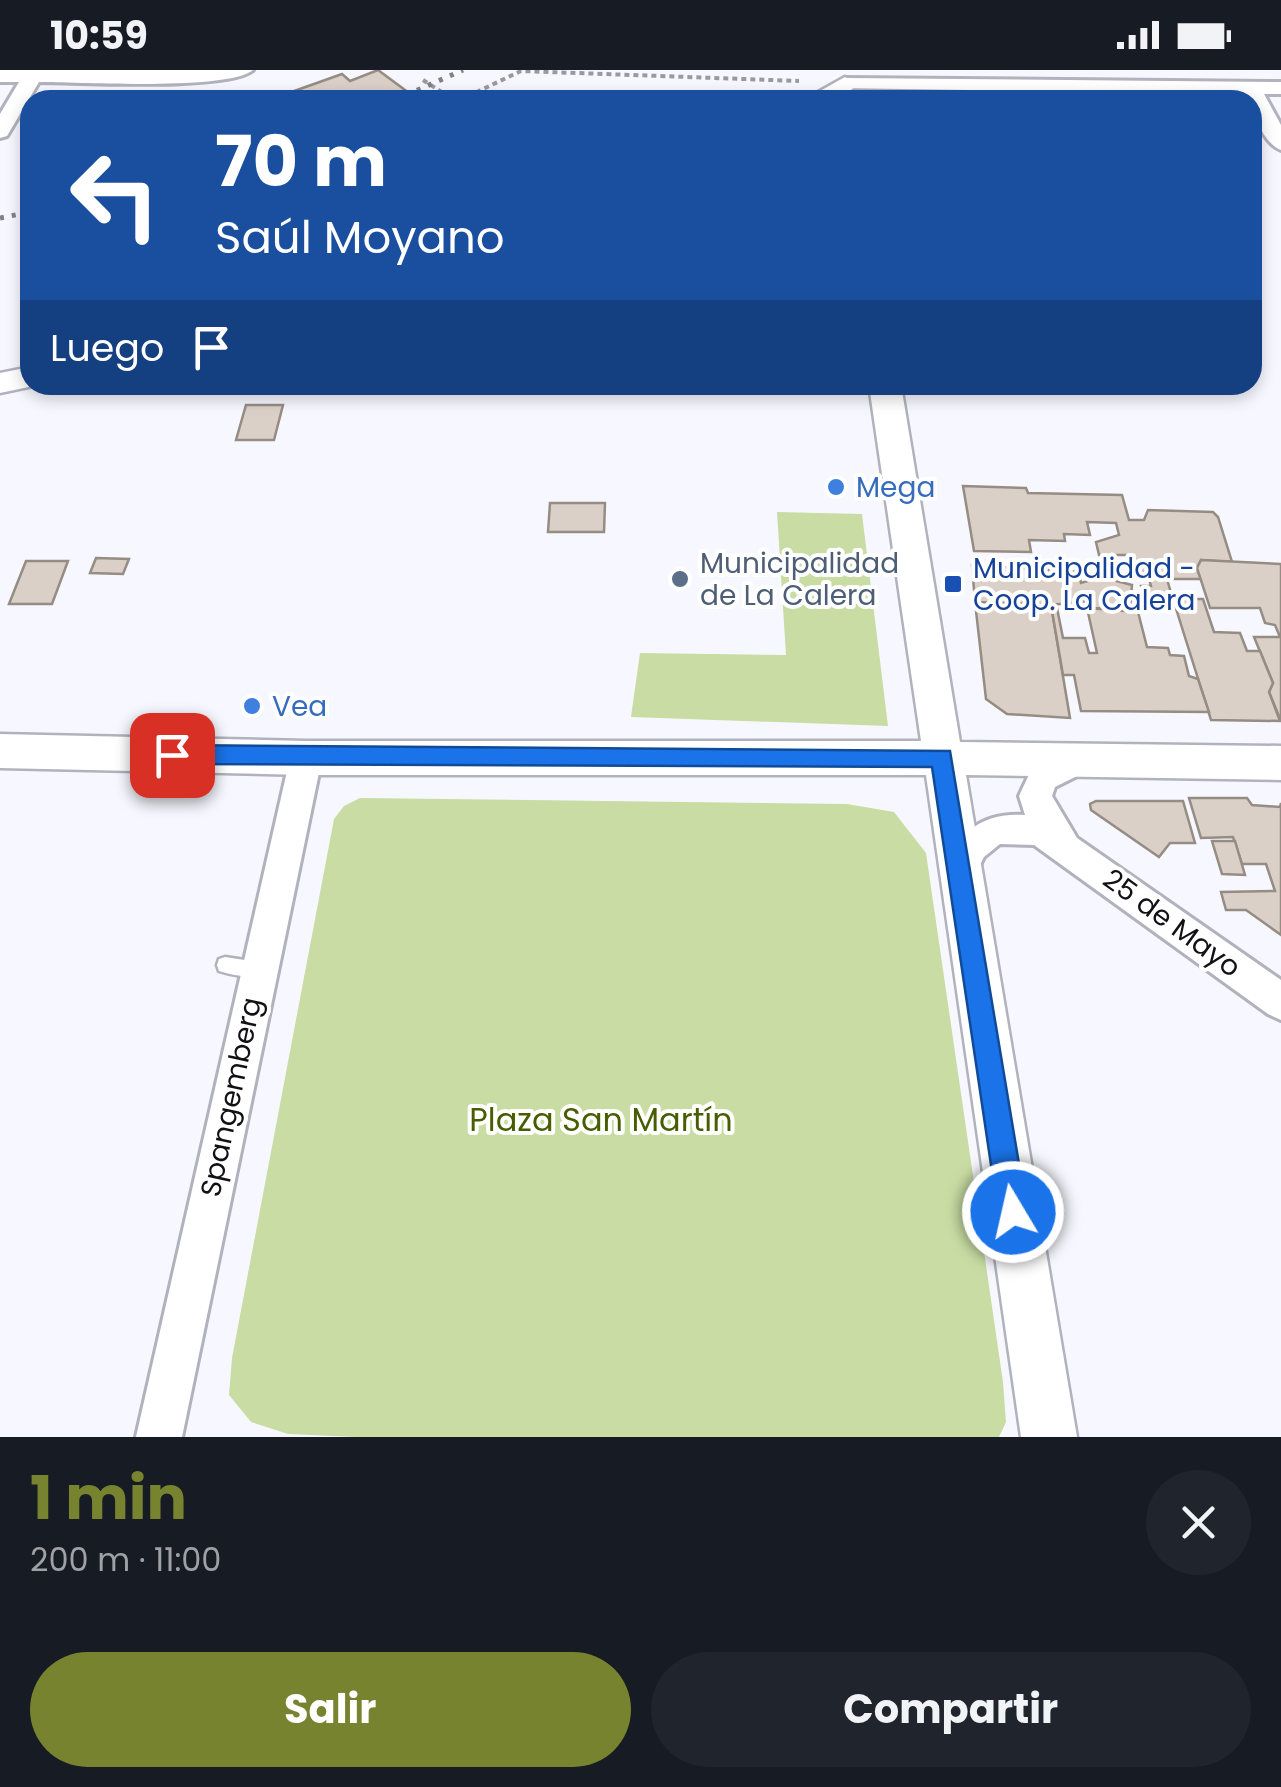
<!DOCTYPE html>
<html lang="es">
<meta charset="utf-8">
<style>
body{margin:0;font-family:Poppins,sans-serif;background:#20242c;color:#f1f3f6;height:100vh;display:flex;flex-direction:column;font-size:38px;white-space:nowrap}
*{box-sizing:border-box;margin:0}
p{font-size:32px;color:#9ea1a6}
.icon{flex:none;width:55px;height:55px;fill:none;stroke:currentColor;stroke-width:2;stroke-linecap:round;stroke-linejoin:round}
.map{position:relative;height:1367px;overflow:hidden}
.panel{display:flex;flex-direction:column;background:#171b24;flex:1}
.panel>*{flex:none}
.banner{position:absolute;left:20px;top:20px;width:1242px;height:305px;border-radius:30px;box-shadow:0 5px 15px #0003;background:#1a4fa0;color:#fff;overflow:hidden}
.pin{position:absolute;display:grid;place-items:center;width:85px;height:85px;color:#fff;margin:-42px;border-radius:20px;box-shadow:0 5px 15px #0006}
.me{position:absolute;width:110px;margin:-55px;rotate:351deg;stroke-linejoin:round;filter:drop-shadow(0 0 8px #0008)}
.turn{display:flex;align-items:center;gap:35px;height:210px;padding:0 30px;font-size:45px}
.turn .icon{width:130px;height:130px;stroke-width:2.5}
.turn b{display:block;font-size:70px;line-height:85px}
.then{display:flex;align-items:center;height:95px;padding:0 30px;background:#0003;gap:20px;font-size:38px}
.round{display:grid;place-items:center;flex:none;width:105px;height:105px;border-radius:52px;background:#20242c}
.headline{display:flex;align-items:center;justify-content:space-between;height:170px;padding:0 30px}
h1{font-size:60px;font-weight:700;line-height:75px;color:#77832f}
.action{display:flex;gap:20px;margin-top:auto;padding:20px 30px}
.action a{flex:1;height:115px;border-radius:60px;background:#77832f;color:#fff;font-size:40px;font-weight:700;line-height:115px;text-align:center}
.action a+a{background:#20242c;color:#f1f3f6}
.status{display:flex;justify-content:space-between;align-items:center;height:70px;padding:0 50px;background:#171b24;direction:ltr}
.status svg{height:28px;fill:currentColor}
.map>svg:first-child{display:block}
.green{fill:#c8dca3}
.building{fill:#dad0c8;stroke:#958c84;stroke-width:2.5}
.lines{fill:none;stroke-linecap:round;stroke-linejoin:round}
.service-casing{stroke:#b2b2be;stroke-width:5}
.minor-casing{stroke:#b2b2be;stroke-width:6}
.tertiary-casing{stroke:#b2b2be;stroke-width:5}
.path{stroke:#999aa0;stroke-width:4;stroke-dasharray:5 4;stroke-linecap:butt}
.service{fill:#fff;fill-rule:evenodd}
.minor{fill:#fff;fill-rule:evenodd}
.tertiary{fill:#fff;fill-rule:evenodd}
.rail{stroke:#818186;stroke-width:5;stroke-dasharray:4 8;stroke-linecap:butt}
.route{fill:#1a73e8;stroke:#114b97;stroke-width:2.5}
.shop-dot{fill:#3f7fe0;stroke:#fff;stroke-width:4}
.service-dot{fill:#5c6f8a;stroke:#fff;stroke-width:4}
.transit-dot{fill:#1a4fb4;stroke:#fff;stroke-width:4}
.labels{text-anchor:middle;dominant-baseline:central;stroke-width:8;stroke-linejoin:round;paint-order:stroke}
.shop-label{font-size:28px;fill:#366cbe;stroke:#fff;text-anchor:start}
.service-label{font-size:28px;fill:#4e5e75;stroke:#fff;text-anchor:start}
.transit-label{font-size:28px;fill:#164399;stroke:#fff;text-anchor:start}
.street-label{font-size:28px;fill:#111115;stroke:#fff}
.near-park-label{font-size:32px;fill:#475d00;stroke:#fff}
</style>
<div class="status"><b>10:59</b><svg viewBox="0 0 49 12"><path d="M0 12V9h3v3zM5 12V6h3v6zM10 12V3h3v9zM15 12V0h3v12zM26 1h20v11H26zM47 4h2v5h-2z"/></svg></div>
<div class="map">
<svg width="1281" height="1367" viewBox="0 0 1281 1367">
<rect width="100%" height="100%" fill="#f7f8ff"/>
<g class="green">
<polygon points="777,442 862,444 888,656 631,647 640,583 786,585"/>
<polygon points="360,728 847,734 894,742 926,783 1003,1312 1006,1352 999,1367 356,1367 288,1364 251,1352 229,1325 232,1288 334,749 344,736"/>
</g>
<g class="building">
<polygon points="378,0 405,20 380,30 269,30 342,4 350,11"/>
<polygon points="246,335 283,335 274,370 236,370"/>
<polygon points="963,416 1026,418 1028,423 1122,425 1129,450 1144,450 1148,440 1213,442 1218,447 1232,492 1201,490 1197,498 1201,509 1167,509 1175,537 1147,537 1141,516 1151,516 1147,502 1138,502 1133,485 1099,485 1096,472 1119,465 1116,453 1087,452 1090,465 1064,464 1065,471 1029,470 1031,482 974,481"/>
<polygon points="550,433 605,433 604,462 548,462"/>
<polygon points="96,488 129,489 123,504 90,503"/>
<polygon points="1201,490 1281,494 1281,651 1269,622 1273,613 1254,567 1280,567 1275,555 1265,553 1260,538 1210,538 1197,498"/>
<polygon points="26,491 68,491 52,534 9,534"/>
<polygon points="972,495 1079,502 1081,513 1101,507 1132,515 1130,539 1087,538 1087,531 1051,535 975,532"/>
<polygon points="1173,529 1203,529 1214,562 1240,563 1247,581 1260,581 1273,613 1269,622 1280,651 1211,650"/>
<polygon points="975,532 1051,535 1070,648 1007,644 986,629"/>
<polygon points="1051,535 1057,538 1063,568 1085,568 1089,583 1097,583 1087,538 1138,542 1147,577 1168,578 1170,585 1184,586 1189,606 1198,609 1209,642 1081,641 1074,605 1063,605"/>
<polygon points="1189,728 1247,728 1252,735 1280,737 1281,733 1281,865 1246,840 1226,840 1221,822 1275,821 1266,794 1242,794 1233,767 1201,768"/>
<polygon points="1096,731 1183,731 1195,773 1170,773 1159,787 1091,740 1090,734"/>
<polygon points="1212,771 1235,771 1245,805 1222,804"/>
</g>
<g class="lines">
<g class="service-casing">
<g id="service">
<polygon points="206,680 211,682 214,686 202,717 197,718 192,717 189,712 201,682"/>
<path d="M 225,887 L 265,893 L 267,899 L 265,905 C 252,909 231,905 219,901 L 217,895 L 219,889 Z"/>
</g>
</g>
<g class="minor-casing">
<g id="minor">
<path d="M 0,0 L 253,0 C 228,21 78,12 39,12 L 7,66 L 0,68 L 0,44 L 19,12 L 0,12 Z"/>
<path d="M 845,8 L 1281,12 L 1281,24 L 1264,24 L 1281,55 L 1281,80 C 1266,75 1252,46 1252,30 L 1247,30 L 1244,24 L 838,18 L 835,14 Z"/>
<polygon points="306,674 318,678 322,688 182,1367 136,1367 290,688 294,678"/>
<path d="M 1073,678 L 1085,682 L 1089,692 L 1085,702 L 1055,717 L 1052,726 L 1077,768 L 1281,910 L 1281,950 L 1268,944 L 1034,775 L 1000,774 L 984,787 L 970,814 L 958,818 L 946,814 L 941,803 C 959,764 979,742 1025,745 L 1019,726 L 1032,698 Z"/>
</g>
</g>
<g class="tertiary-casing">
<g id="tertiary">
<path d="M 845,7 L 857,14 C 843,31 826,30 804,30 Z"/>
<polygon points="30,297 30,315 38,315 0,323 0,303"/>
<polygon points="869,315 901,315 960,672 1281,676 1281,710 966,705 1077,1367 1021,1367 926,705 306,705 0,698 0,664 306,671 921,671"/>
</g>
</g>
<g class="path">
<polyline points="423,10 454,30"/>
<polyline points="460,30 521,1 799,11"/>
</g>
<use href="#service" class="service"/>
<use href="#minor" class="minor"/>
<use href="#tertiary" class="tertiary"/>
<g class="rail">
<polyline points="395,30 463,0"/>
<polyline points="0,148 30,142"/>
</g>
</g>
<polygon class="route" points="172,675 950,681 1027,1142 1023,1152 1013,1156 1003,1152 998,1142 932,697 172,694 164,691 161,685 164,678"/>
<g class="shop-dot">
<circle cx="836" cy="417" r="10"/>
<circle cx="252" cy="636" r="10"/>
</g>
<circle class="service-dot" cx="680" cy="509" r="10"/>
<rect class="transit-dot" x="943" y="504" width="20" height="20" rx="5"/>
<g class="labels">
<g class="shop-label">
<text x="856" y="417">Mega</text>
<text x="272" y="636">Vea</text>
</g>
<g class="service-label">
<text x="700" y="493">Municipalidad<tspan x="700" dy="32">de La Calera</tspan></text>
</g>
<g class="transit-label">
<text x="973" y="498">Municipalidad -<tspan x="973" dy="32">Coop. La Calera</tspan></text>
</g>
<g class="street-label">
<text transform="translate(1172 853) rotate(36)">25 de Mayo</text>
<text transform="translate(231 1027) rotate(-78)">Spangemberg</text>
</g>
<g class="near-park-label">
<text x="601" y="1049">Plaza San Martín</text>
</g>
</g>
</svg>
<div class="pin" style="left:172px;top:685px;background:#d93025"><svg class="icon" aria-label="arrive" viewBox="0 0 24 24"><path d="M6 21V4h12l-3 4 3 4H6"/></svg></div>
<svg class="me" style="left:1013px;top:1142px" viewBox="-20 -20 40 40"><circle r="17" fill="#1a73e8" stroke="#fff" stroke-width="3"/><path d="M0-11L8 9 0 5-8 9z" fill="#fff"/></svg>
<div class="banner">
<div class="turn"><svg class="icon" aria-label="left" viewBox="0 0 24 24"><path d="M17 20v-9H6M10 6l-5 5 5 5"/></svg><div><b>70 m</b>Saúl Moyano</div></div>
<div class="then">Luego<svg class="icon" aria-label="arrive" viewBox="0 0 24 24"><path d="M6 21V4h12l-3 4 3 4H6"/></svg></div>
</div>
</div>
<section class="panel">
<div class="headline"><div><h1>1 min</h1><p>200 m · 11:00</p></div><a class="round"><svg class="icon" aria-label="close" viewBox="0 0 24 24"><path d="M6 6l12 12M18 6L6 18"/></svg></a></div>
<div class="action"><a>Salir</a><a>Compartir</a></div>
</section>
